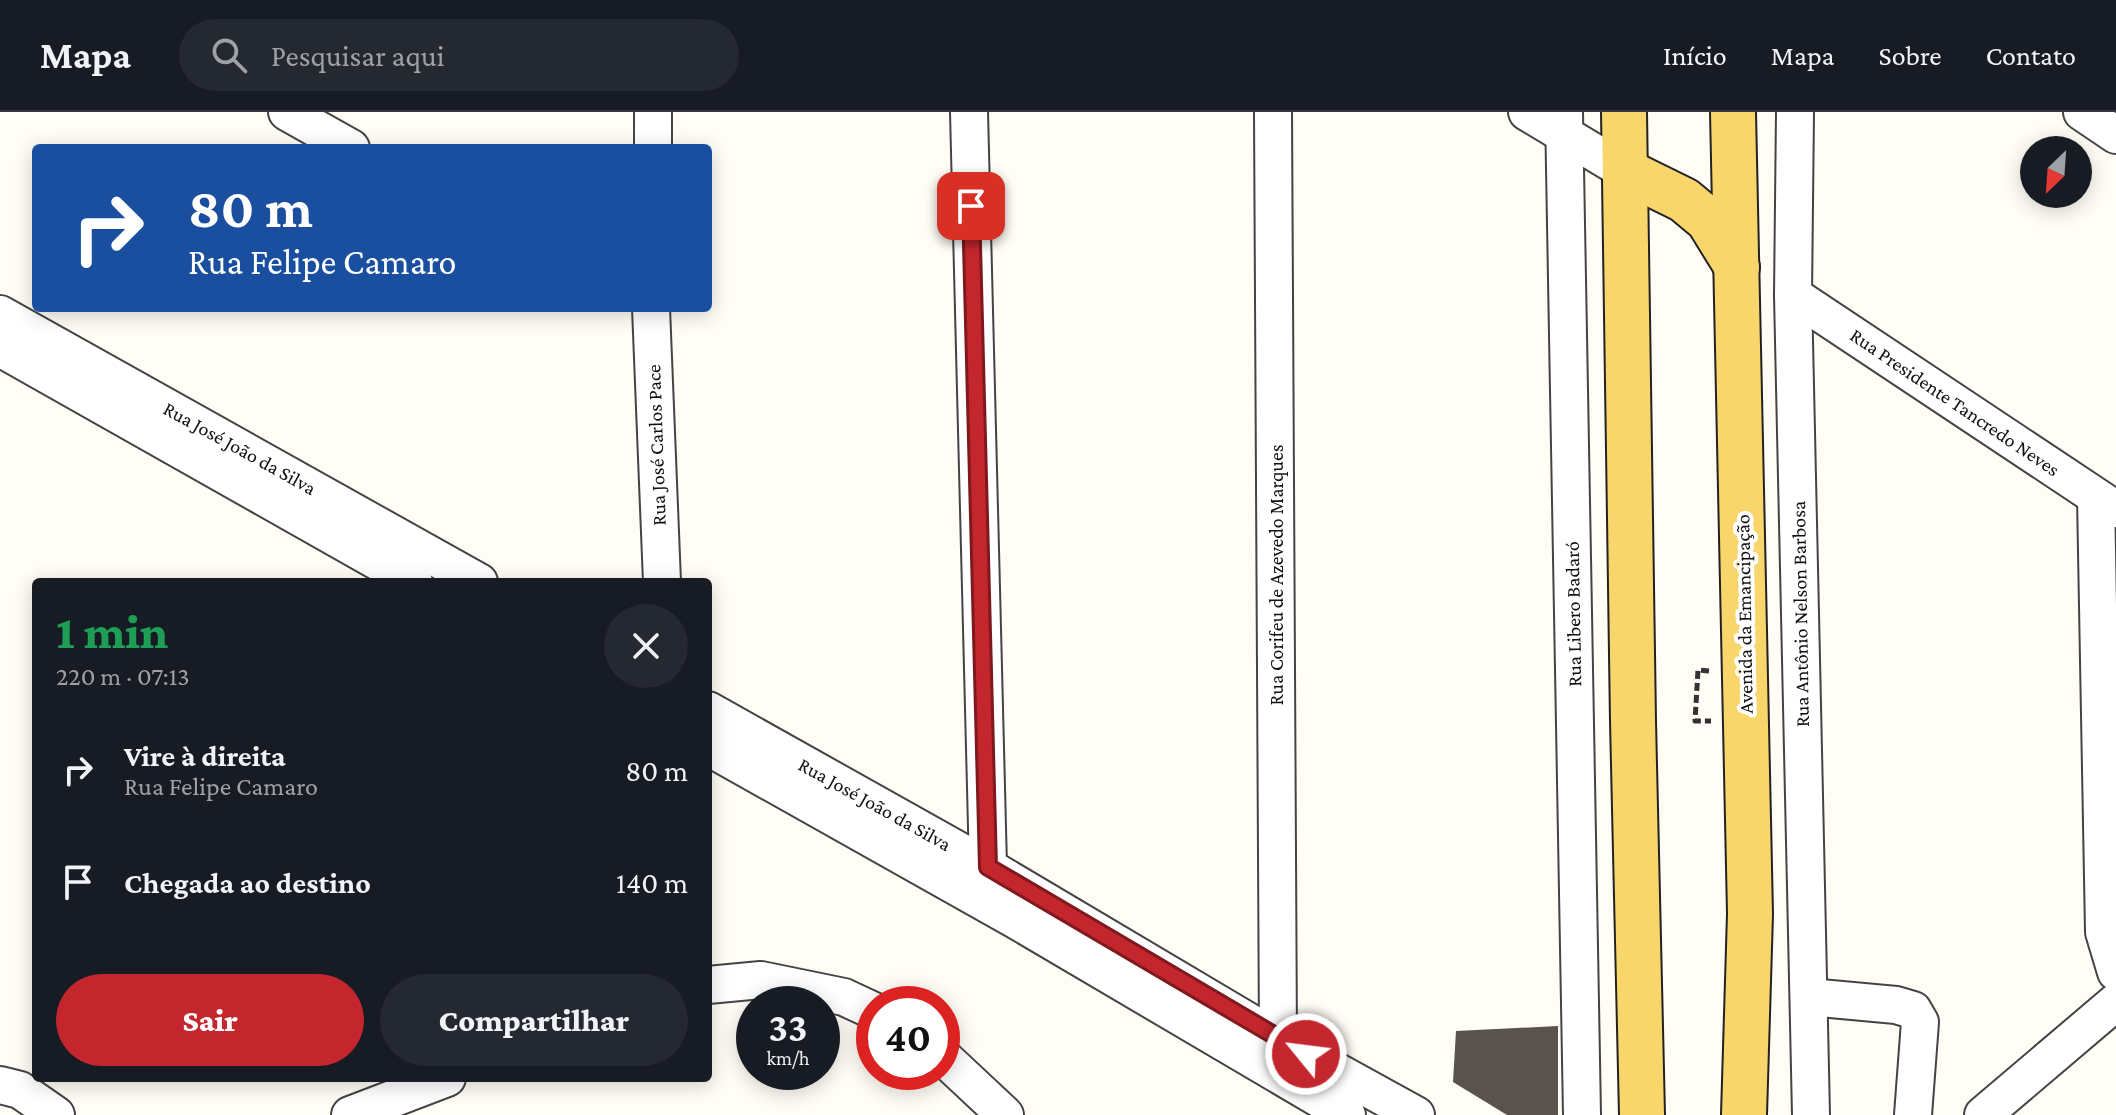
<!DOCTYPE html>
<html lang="pt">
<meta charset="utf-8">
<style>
body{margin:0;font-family:"Crimson Pro",serif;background:#242831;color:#f1f3f6;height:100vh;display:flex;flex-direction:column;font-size:30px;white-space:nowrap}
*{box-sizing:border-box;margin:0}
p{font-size:26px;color:#9ea1a6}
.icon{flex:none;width:44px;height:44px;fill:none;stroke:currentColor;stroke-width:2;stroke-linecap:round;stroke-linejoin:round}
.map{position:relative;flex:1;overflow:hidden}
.side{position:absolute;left:32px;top:466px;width:680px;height:504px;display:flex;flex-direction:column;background:#171b24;border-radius:8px;box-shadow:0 4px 20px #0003}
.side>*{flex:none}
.top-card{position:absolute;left:32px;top:32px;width:680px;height:168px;border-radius:8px;box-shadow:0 4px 20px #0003;background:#1a4fa0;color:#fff;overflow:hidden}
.needle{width:52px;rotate:205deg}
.buttons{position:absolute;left:2020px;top:24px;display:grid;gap:16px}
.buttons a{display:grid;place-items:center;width:72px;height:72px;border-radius:50%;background:#171b24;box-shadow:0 4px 20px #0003;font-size:40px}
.speed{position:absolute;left:736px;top:874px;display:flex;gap:16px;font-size:40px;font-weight:700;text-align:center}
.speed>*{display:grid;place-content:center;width:104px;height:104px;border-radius:50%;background:#171b24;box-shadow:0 4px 20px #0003;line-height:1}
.speed small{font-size:20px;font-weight:400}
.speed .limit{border:12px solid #d22;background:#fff;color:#111}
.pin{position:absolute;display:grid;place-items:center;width:68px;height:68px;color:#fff;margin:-34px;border-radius:16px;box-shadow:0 4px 12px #0006}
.me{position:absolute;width:88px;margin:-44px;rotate:299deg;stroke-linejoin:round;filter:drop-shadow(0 0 6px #0008)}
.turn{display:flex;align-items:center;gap:28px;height:168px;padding:0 24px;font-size:36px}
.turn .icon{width:104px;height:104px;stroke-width:2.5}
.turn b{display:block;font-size:56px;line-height:68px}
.round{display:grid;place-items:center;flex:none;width:84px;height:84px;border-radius:42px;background:#242831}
.head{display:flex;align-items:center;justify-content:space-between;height:136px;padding:0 24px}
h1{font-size:48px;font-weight:800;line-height:60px;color:#1e9e55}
.primary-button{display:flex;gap:16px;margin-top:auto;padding:16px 24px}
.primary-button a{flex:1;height:92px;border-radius:48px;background:#c4262e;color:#fff;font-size:32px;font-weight:800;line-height:92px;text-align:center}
.primary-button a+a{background:#242831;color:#f1f3f6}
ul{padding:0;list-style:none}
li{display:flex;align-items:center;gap:24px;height:112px;padding:0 24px}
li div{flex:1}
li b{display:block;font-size:30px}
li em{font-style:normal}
header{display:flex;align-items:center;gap:48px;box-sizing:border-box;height:112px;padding:0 40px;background:#171b24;border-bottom:2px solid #363941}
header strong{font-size:38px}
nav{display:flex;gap:44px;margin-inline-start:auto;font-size:28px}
.search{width:560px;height:72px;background:#242831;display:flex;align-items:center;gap:20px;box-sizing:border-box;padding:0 28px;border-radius:44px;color:#9ea1a6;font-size:30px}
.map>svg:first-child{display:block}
.building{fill:#5a524d}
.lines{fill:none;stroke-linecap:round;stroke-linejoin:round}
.minor-casing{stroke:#444;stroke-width:40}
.major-casing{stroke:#222;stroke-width:48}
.path{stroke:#333;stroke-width:5;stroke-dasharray:8 4;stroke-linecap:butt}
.minor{stroke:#fff;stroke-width:36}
.major{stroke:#f9d66b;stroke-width:44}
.route-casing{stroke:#7f191e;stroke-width:20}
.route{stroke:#c4262e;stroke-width:14}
.labels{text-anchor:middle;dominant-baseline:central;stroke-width:8;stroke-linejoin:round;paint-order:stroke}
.street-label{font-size:20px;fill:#111;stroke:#fff}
</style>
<header>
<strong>Mapa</strong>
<div class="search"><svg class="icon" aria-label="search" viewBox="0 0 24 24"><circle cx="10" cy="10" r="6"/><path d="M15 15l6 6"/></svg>Pesquisar aqui</div>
<nav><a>Início</a><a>Mapa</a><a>Sobre</a><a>Contato</a></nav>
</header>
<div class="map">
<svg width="2116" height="1003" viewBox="0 0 2116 1003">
<rect width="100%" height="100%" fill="#fffdf5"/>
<polygon class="building" points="1558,914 1558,1003 1507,1003 1453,970 1456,919"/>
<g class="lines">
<g class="minor-casing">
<g id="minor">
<polyline points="287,0 351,36"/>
<polyline points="969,0 988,755"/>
<polyline points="1273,0 1278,927"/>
<polyline points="1527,0 1625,59"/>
<polyline points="1564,0 1582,1003"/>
<polyline points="1795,0 1793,183 1811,1003"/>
<polyline points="2082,0 2116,23"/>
<polyline points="653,36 653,0"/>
<polyline points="1793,183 2115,397"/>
<polyline points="651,196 662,470"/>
<polyline points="0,202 479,470"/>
<polyline points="0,236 414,470"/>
<polyline points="2096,385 2104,820 2116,860"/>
<polyline points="708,598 988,755 1278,927 1416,1003"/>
<polyline points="708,635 1014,807 1347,1003"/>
<polyline points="708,873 761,868 844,885 874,899"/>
<polyline points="1809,885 1896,893 1913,898 1920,910 1913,1003"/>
<polyline points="942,944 1005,1003"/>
<polyline points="0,973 20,978 56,1003"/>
<polyline points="350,1003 447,966"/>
<polyline points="1983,1003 2116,890"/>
</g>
</g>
<g class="major-casing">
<g id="major">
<polyline points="1624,0 1633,609 1642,1003"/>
<polyline points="1733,0 1750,802 1744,1003"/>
<polyline points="1625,59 1684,88 1708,108 1737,155"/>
</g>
</g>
<polyline class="path" points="1709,559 1698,558 1695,609 1711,609"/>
<use href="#minor" class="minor"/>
<use href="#major" class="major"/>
</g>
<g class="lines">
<g class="route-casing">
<polyline id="route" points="971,94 988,755 1306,942"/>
</g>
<use href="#route" class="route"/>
</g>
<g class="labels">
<g class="street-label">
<text transform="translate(1955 290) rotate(34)">Rua Presidente Tancredo Neves</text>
<text transform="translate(656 333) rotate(-92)">Rua José Carlos Pace</text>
<text transform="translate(240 336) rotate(29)">Rua José João da Silva</text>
<text transform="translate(1276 463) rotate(-90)">Rua Corifeu de Azevedo Marques</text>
<text transform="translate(1573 502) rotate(-91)">Rua Libero Badaró</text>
<text transform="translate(1744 502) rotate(-91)">Avenida da Emancipação</text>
<text transform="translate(1800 502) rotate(-91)">Rua Antônio Nelson Barbosa</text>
<text transform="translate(875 692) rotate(29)">Rua José João da Silva</text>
</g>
</g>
</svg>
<div class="buttons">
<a><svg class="needle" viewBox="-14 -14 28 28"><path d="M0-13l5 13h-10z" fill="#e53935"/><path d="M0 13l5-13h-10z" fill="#9ea1a6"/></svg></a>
</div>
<div class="speed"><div>33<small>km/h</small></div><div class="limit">40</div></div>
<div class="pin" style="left:971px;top:94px;background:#d93025"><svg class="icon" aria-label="arrive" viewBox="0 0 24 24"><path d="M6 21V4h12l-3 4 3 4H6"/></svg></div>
<svg class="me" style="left:1306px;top:942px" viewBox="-20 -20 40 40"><circle r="17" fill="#c4262e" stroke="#fff" stroke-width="3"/><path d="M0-11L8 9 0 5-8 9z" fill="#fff"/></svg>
<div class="top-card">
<div class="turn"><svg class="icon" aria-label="right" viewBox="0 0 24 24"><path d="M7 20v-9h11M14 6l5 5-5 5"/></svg><div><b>80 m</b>Rua Felipe Camaro</div></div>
</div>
<section class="side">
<div class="head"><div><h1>1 min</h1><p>220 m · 07:13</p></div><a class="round"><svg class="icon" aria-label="close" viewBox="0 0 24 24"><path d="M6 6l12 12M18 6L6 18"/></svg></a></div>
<ul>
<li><svg class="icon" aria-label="right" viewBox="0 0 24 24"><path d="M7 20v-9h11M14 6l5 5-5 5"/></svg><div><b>Vire à direita</b><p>Rua Felipe Camaro</p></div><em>80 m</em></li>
<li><svg class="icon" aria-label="arrive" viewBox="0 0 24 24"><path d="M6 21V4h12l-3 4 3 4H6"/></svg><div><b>Chegada ao destino</b></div><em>140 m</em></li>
</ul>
<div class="primary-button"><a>Sair</a><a>Compartilhar</a></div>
</section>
</div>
